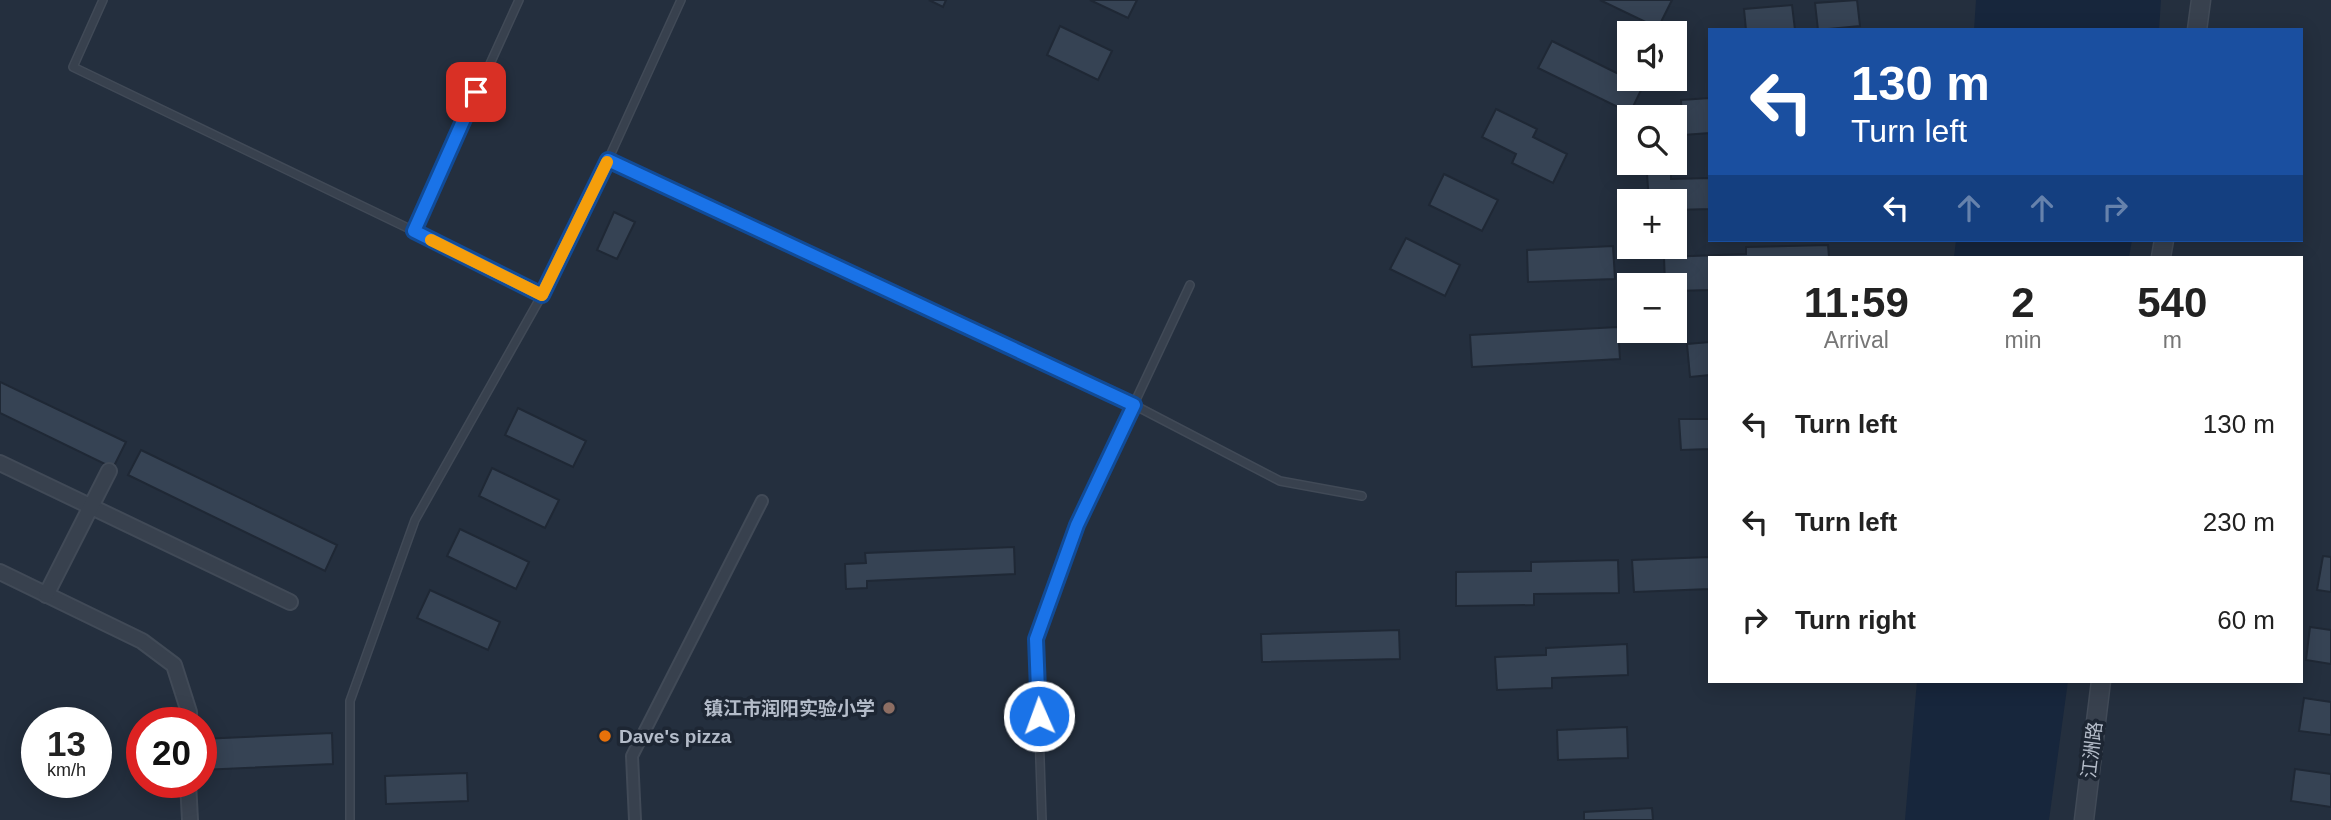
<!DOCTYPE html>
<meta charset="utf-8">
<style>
body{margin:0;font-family:Arial,"Noto Sans SC",sans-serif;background:#f2f2f2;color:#222;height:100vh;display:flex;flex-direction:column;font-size:26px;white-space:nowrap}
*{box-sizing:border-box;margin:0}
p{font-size:23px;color:#767676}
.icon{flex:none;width:38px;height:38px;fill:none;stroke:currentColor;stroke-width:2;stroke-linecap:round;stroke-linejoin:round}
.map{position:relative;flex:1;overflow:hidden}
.side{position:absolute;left:1708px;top:256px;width:595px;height:427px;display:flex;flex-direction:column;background:#fff;border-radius:0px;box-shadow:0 4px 18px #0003}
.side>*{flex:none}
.hud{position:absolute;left:1708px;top:28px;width:595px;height:214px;border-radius:0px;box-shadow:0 4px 18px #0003;background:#1a4fa0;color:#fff;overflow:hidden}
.controls{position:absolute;left:1617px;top:21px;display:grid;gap:14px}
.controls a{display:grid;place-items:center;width:70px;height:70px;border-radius:0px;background:#fff;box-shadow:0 4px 18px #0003;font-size:35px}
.speed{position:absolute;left:21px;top:707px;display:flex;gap:14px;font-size:35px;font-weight:700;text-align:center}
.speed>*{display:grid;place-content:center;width:91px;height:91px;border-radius:50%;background:#fff;box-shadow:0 4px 18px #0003;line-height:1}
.speed small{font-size:18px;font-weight:400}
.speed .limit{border:10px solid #d22;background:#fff;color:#111}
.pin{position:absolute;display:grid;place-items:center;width:60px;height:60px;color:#fff;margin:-30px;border-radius:14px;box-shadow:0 4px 10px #0006}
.me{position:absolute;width:77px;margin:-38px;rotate:358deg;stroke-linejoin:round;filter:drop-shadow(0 0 5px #0008)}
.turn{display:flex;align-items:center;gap:24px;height:147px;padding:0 28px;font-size:32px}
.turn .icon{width:91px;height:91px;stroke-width:2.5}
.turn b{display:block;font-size:49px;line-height:60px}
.lanes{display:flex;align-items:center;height:66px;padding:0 28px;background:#0003;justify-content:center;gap:35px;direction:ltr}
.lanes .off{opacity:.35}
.eta{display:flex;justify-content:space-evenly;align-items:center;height:119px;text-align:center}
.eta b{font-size:42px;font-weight:600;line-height:49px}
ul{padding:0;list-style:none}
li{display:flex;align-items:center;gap:21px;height:98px;padding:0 28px}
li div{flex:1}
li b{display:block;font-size:26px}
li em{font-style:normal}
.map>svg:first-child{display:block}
.water{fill:#17263c}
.building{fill:#364354;stroke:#1f2835;stroke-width:2}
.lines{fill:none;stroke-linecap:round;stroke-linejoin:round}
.service-casing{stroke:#414a57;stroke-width:10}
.pedestrian-casing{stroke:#414a57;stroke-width:14}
.minor-casing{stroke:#414a57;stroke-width:18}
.tertiary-casing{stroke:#414a57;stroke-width:21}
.service{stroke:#38414e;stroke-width:7}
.pedestrian{stroke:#38414e;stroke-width:10}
.minor{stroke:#38414e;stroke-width:14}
.tertiary{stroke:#38414e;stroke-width:18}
.route-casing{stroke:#114b97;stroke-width:18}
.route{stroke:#1a73e8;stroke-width:12}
.slow{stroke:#f59e0b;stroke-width:12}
.education-dot{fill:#8d6e63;stroke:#1d2633;stroke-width:2.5}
.food-dot{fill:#e8710a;stroke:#1d2633;stroke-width:2.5}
.labels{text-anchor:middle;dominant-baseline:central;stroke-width:7;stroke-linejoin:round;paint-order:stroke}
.poi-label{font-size:19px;font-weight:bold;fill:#b4bcc9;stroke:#1d2633;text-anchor:end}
.street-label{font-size:19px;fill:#b4bcc9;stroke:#1d2633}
</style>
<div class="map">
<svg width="2331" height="820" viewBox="0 0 2331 820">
<rect width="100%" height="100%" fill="#242f3e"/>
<g class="water">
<polygon points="1976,0 2161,0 2159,30 1974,30"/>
<polygon points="1956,240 2132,240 2129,257 1954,257"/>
<polygon points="1917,681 2068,681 2049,820 1905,820"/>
</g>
<g class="building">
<polygon points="929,0 946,0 943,7"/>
<polygon points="1090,0 1137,0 1128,18"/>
<polygon points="1600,0 1672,0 1658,28"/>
<polygon points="1857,0 1860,26 1818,30 1815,3"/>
<polygon points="1792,5 1795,30 1746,30 1744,9"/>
<polygon points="1060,26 1112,51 1098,80 1047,55"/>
<polygon points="1552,41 1643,86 1630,113 1538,68"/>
<polygon points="1710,98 1710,133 1683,135 1681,100"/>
<polygon points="1496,109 1537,129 1533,137 1567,154 1553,183 1512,163 1516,154 1482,137"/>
<polygon points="1671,173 1671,179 1710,178 1710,209 1675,210 1675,201 1649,201 1647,174"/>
<polygon points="1444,174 1498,200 1482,231 1429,205"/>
<polygon points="614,212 635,222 617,259 597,250"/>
<polygon points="1406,238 1460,265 1445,296 1390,269"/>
<polygon points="1828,245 1829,257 1710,257 1710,290 1675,291 1675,285 1665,285 1664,257 1746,254 1746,247"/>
<polygon points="1613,246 1615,279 1528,282 1527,250"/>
<polygon points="1618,327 1620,359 1472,367 1470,335"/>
<polygon points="1710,342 1710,375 1690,377 1687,344"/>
<polygon points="0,382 126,442 113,468 0,413"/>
<polygon points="518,408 586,441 573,467 505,435"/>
<polygon points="1679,419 1710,419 1710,449 1681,450"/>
<polygon points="141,450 337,545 325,571 128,475"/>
<polygon points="492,468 559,500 545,528 479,496"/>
<polygon points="460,529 529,562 516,589 447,556"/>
<polygon points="1014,547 1015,574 867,581 867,588 846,589 845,564 866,563 865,553"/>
<polygon points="2323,556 2331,557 2331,592 2317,590"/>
<polygon points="1710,557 1710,589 1634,592 1632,560"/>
<polygon points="1618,560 1619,593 1534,594 1534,605 1456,606 1456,572 1531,571 1531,562"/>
<polygon points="430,590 500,622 488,650 417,618"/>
<polygon points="2310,627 2331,630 2331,664 2306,660"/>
<polygon points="1399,630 1400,659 1262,662 1261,634"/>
<polygon points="1627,644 1628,675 1552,678 1552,688 1497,690 1495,657 1546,655 1546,648"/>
<polygon points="2304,698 2331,702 2331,735 2299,731"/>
<polygon points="1627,727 1628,758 1558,760 1557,730"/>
<polygon points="332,733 333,764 201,770 201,739"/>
<polygon points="2295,769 2331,774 2331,807 2291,801"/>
<polygon points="467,773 468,801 386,804 385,776"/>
<polygon points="1652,808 1653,820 1584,820 1584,812"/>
</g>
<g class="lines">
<g class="service-casing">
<g id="service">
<polyline points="103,0 73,67 414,231"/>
<polyline points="519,0 414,231 542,295"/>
<polyline points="608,160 1134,405 1280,481 1362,496"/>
<polyline points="350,820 350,701 415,520 542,295 608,160 681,0"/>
<polyline points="1042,820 1036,639 1077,525 1190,285"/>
</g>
</g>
<g class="pedestrian-casing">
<polyline id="pedestrian" points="635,820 632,756 762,501"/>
</g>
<g class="minor-casing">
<g id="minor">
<polyline points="0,463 290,602"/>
<polyline points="0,572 142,641 174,665 189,712 189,723"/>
<polyline points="46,595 109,471"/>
<polyline points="188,782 190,820"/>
</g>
</g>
<g class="tertiary-casing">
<g id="tertiary">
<polyline points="2197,30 2201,0"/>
<polyline points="2161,257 2164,240"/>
<polyline points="2084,820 2101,681"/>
</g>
</g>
<use href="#service" class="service"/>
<use href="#pedestrian" class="pedestrian"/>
<use href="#minor" class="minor"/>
<use href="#tertiary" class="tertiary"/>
</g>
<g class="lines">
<g class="route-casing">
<polyline id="route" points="476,92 414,231 542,295 608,160 1134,405 1077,525 1036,639 1039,716"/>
</g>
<use href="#route" class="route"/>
<polyline class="slow" points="431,240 542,295 607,162"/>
</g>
<circle class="education-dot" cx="889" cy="708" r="7"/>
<circle class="food-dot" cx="605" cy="736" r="7"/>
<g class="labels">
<g class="poi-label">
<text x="875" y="708">镇江市润阳实验小学</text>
<text x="619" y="736" text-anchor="start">Dave's pizza</text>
</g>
<g class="street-label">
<text transform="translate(2092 750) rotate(-83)">江洲路</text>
</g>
</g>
</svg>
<div class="controls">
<a><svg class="icon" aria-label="sound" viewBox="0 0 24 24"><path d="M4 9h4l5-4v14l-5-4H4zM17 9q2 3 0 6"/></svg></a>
<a><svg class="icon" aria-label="search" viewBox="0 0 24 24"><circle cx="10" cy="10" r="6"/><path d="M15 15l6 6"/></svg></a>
<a>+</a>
<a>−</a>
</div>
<div class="speed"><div>13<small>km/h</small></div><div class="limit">20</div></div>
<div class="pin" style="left:476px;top:92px;background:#d93025"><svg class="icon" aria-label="arrive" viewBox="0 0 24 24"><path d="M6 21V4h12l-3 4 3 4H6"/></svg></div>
<svg class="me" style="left:1039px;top:716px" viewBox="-20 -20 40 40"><circle r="17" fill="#1a73e8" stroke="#fff" stroke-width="3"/><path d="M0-11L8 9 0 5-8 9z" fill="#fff"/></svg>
<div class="hud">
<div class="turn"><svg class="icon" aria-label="left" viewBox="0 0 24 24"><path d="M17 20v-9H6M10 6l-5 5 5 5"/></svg><div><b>130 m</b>Turn left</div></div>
<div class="lanes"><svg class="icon" aria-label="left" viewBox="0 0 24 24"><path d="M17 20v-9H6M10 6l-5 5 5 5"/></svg><svg class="icon off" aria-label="ahead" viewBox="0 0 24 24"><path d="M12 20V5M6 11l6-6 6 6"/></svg><svg class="icon off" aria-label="ahead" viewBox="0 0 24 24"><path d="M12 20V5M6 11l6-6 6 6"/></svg><svg class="icon off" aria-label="right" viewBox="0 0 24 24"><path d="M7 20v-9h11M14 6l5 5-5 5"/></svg></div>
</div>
<section class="side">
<div class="eta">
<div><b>11:59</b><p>Arrival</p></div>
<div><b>2</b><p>min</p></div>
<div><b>540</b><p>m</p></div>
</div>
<ul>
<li><svg class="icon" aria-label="left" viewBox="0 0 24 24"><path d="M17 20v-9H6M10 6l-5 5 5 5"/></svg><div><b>Turn left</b></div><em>130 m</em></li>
<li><svg class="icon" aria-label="left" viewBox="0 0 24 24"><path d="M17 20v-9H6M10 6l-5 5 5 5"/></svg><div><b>Turn left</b></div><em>230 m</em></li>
<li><svg class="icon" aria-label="right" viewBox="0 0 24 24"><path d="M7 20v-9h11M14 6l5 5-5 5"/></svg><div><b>Turn right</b></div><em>60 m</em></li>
</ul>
</section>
</div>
